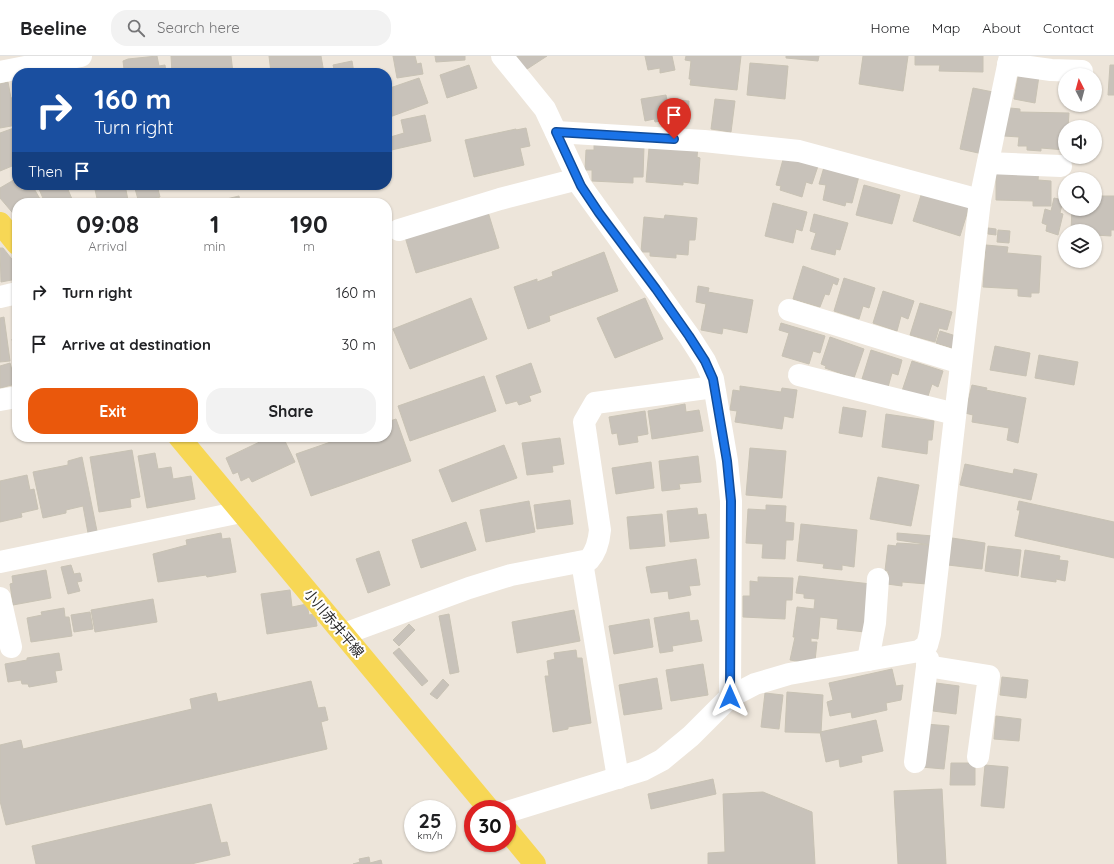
<!DOCTYPE html>
<meta charset="utf-8">
<style>
body{margin:0;font-family:Quicksand,"Noto Sans JP",sans-serif;background:#f2f2f2;color:#202124;height:100vh;display:flex;flex-direction:column;font-size:15px;white-space:nowrap}
*{box-sizing:border-box;margin:0}
p{font-size:13px;color:#757577}
.icon{flex:none;width:22px;height:22px;fill:none;stroke:currentColor;stroke-width:2;stroke-linecap:round;stroke-linejoin:round}
.map{position:relative;flex:1;overflow:hidden}
.side{position:absolute;left:12px;top:142px;width:380px;height:244px;display:flex;flex-direction:column;background:#fff;border-radius:16px;box-shadow:0 1px 3px #0004}
.side>*{flex:none}
.hud{position:absolute;left:12px;top:12px;width:380px;height:122px;border-radius:16px;box-shadow:0 1px 3px #0004;background:#1a4fa0;color:#fff;overflow:hidden}
.needle{width:26px;rotate:354deg}
.fabs{position:absolute;left:1058px;top:12px;display:grid;gap:8px}
.fabs a{display:grid;place-items:center;width:44px;height:44px;border-radius:50%;background:#fff;box-shadow:0 1px 3px #0004;font-size:20px}
.speed{position:absolute;left:404px;top:744px;display:flex;gap:8px;font-size:20px;font-weight:700;text-align:center}
.speed>*{display:grid;place-content:center;width:52px;height:52px;border-radius:50%;background:#fff;box-shadow:0 1px 3px #0004;line-height:1}
.speed small{font-size:10px;font-weight:400}
.speed .limit{border:6px solid #d22;background:#fff;color:#111}
.pin{position:absolute;display:grid;place-items:center;width:34px;height:34px;color:#fff;margin:-41px -17px;border-radius:50% 50% 50% 0;rotate:-45deg;box-shadow:0 0 4px #0007}
.pin .icon{rotate:45deg}
.me{position:absolute;width:44px;margin:-22px;rotate:0deg;stroke-linejoin:round;filter:drop-shadow(0 0 3px #0008)}
.turn{display:flex;align-items:center;gap:14px;height:84px;padding:0 16px;font-size:18px}
.turn .icon{width:52px;height:52px;stroke-width:2.5}
.turn b{display:block;font-size:28px;line-height:34px}
.then{display:flex;align-items:center;height:38px;padding:0 16px;background:#0003;gap:8px;font-size:15px}
.eta{display:flex;justify-content:space-evenly;align-items:center;height:68px;text-align:center}
.eta b{font-size:24px;font-weight:700;line-height:28px}
.button{display:flex;gap:8px;margin-top:auto;padding:8px 16px}
.button a{flex:1;height:46px;border-radius:16px;background:#ea580c;color:#fff;font-size:16px;font-weight:700;line-height:46px;text-align:center}
.button a+a{background:#f2f2f2;color:#202124}
ul{padding:0;list-style:none}
li{display:flex;align-items:center;gap:12px;height:52px;padding:0 16px}
li div{flex:1}
li b{display:block;font-size:15px}
li em{font-style:normal}
header{display:flex;align-items:center;gap:24px;box-sizing:border-box;height:56px;padding:0 20px;background:#fff;border-bottom:1px solid #e0e0e0}
header strong{font-size:19px}
nav{display:flex;gap:22px;margin-inline-start:auto;font-size:14px}
.search{width:280px;height:36px;background:#f2f2f2;display:flex;align-items:center;gap:10px;box-sizing:border-box;padding:0 14px;border-radius:16px;color:#757577;font-size:15px}
.map>svg:first-child{display:block}
.building{fill:#c8c2ba;stroke:#c8c2b4}
.lines{fill:none;stroke-linecap:round;stroke-linejoin:round}
.minor{stroke:#fff;stroke-width:22}
.major{stroke:#f7d755;stroke-width:22}
.route-casing{stroke:#114b97;stroke-width:10}
.route{stroke:#1a73e8;stroke-width:7}
.labels{text-anchor:middle;dominant-baseline:central;stroke-width:4;stroke-linejoin:round;paint-order:stroke}
.street-label{font-size:14px;fill:#2a2a2a;stroke:#fff}
</style>
<header>
<strong>Beeline</strong>
<div class="search"><svg class="icon" aria-label="search" viewBox="0 0 24 24"><circle cx="10" cy="10" r="6"/><path d="M15 15l6 6"/></svg>Search here</div>
<nav><a>Home</a><a>Map</a><a>About</a><a>Contact</a></nav>
</header>
<div class="map">
<svg width="1114" height="808" viewBox="0 0 1114 808">
<rect width="100%" height="100%" fill="#ede5da"/>
<g class="building">
<polygon points="157,0 159,10 165,9 166,17 129,17 129,12 124,13 123,5 128,3"/>
<polygon points="171,0 231,0 233,17 172,17"/>
<polygon points="269,0 321,0 324,17 271,17"/>
<polygon points="393,0 415,0 417,8 421,7 423,18 397,22"/>
<polygon points="435,0 465,0 465,4 436,6"/>
<polygon points="514,0 547,0 524,15"/>
<polygon points="645,0 672,0 675,14 660,17 660,12 648,14"/>
<polygon points="686,0 741,0 737,34 690,29 691,23 689,23 691,5 685,4"/>
<polygon points="786,0 819,0 818,5 786,2"/>
<polygon points="863,0 908,0 903,35 859,28"/>
<polygon points="915,0 983,0 983,16 939,15 940,9 915,9"/>
<polygon points="352,5 354,17 335,17 333,9"/>
<polygon points="750,7 788,10 785,43 747,39"/>
<polygon points="469,9 477,32 447,42 440,19"/>
<polygon points="1110,9 1114,9 1114,39 1108,39"/>
<polygon points="102,13 103,17 79,17"/>
<polygon points="1019,16 1039,20 1035,47 1014,43"/>
<polygon points="419,22 428,47 387,62 387,33"/>
<polygon points="8,26 11,42 17,41 17,69 0,72 0,28"/>
<polygon points="973,32 993,36 983,98 960,93"/>
<polygon points="666,39 671,63 655,66 654,63 645,65 641,43"/>
<polygon points="715,43 735,45 731,76 711,73"/>
<polygon points="677,44 689,45 688,61 675,60"/>
<polygon points="1010,52 1020,53 1020,56 1069,57 1068,71 1065,71 1065,94 1041,92 1041,95 1027,94 1027,90 1018,90 1019,81 1004,80"/>
<polygon points="425,59 431,85 387,95 387,82 404,77 401,64"/>
<polygon points="14,72 17,81 17,108 0,115 0,77"/>
<polygon points="526,72 530,90 520,92 524,109 474,121 465,84 516,73 516,74"/>
<polygon points="594,89 644,90 643,121 633,121 633,127 592,125 592,114 585,114 586,94 594,94"/>
<polygon points="698,91 697,101 700,102 698,128 683,126 683,129 646,126 649,92"/>
<polygon points="784,100 818,110 812,128 806,126 802,141 780,134 781,130 776,129"/>
<polygon points="824,111 859,120 852,147 846,146 845,150 823,144 826,129 819,128"/>
<polygon points="1039,113 1038,124 1051,125 1051,150 1033,150 1033,145 996,144 996,115"/>
<polygon points="17,122 17,129 32,129 40,143 32,147 17,147 17,162 0,142 0,132"/>
<polygon points="48,129 66,129 72,143 65,147 45,147 39,133"/>
<polygon points="94,129 125,129 128,144 116,147 98,147"/>
<polygon points="134,129 157,129 160,141 139,147"/>
<polygon points="864,129 900,139 892,168 856,159"/>
<polygon points="922,136 969,151 960,180 913,165"/>
<polygon points="239,140 240,147 210,147"/>
<polygon points="1095,140 1114,140 1114,174 1111,174 1111,180 1095,179 1095,175 1071,175 1072,153 1095,153"/>
<polygon points="1054,142 1063,144 1060,157 1063,158 1058,179 1046,175 1047,169 1042,167 1045,153 1051,155"/>
<polygon points="773,147 807,156 802,175 796,173 793,187 765,180"/>
<polygon points="488,156 499,192 416,217 405,181"/>
<polygon points="814,158 848,167 840,194 836,193 835,199 811,193 816,177 810,175"/>
<polygon points="665,159 697,162 695,184 689,184 688,199 676,198 676,202 650,200 650,196 641,196 644,161 664,163"/>
<polygon points="988,172 996,173 996,179 988,178"/>
<polygon points="998,174 1010,175 1009,187 997,186"/>
<polygon points="986,189 1008,191 1007,197 1041,200 1039,237 1031,237 1031,241 1018,240 1018,233 983,231"/>
<polygon points="0,192 3,192 15,207 17,223 1,226"/>
<polygon points="604,196 618,235 549,260 550,265 528,273 514,231 537,223 537,226 553,220 552,216"/>
<polygon points="803,210 839,223 837,229 833,227 829,239 825,238 820,251 793,243"/>
<polygon points="844,222 875,232 869,252 863,250 859,263 834,255"/>
<polygon points="698,230 709,232 708,236 753,244 747,277 723,272 722,278 701,274 706,248 696,246"/>
<polygon points="883,235 914,245 908,263 901,260 897,275 873,267"/>
<polygon points="471,242 487,283 410,313 393,273"/>
<polygon points="645,242 663,283 615,302 597,262"/>
<polygon points="920,247 952,256 947,274 939,272 935,286 910,279"/>
<polygon points="4,261 10,305 0,306 0,262"/>
<polygon points="17,264 17,308 12,283 16,282 13,265"/>
<polygon points="781,267 825,280 820,297 813,295 809,308 782,300 789,277 779,274"/>
<polygon points="940,275 956,280 952,292 936,287"/>
<polygon points="830,281 864,293 854,322 825,312 826,310 821,308"/>
<polygon points="995,290 1030,297 1026,320 990,314"/>
<polygon points="871,294 902,304 898,319 892,317 888,331 862,323"/>
<polygon points="1039,299 1078,306 1074,329 1035,322"/>
<polygon points="912,305 943,315 938,331 932,328 927,343 902,335"/>
<polygon points="10,307 16,328 0,332 0,310"/>
<polygon points="531,307 541,336 529,340 531,345 519,349 517,345 506,348 496,320"/>
<polygon points="484,320 496,355 410,385 398,350"/>
<polygon points="972,329 987,332 986,334 1026,342 1018,387 1007,384 1009,372 972,366 973,359 965,357"/>
<polygon points="740,330 781,336 782,332 797,334 793,362 784,360 782,373 735,366 737,355 730,354 733,334 740,335"/>
<polygon points="685,348 686,356 699,354 703,375 652,383 648,355"/>
<polygon points="843,351 866,355 862,381 839,377"/>
<polygon points="645,355 648,378 637,380 638,386 619,389 617,377 612,378 609,361"/>
<polygon points="886,358 934,365 932,384 928,384 927,398 882,391"/>
<polygon points="396,363 411,405 311,440 296,398 345,381 387,381 387,366"/>
<polygon points="270,381 283,381 295,406 252,426 249,421 241,425 238,416 233,418 226,402"/>
<polygon points="560,382 564,408 552,410 553,416 527,419 522,387"/>
<polygon points="504,389 517,422 452,446 439,414"/>
<polygon points="750,392 786,395 782,442 746,439"/>
<polygon points="132,394 140,441 130,443 131,451 99,456 90,401"/>
<polygon points="155,397 158,413 171,411 173,423 191,420 195,443 147,452 138,400"/>
<polygon points="698,400 701,426 679,428 680,433 662,435 659,405"/>
<polygon points="82,401 97,475 88,477 83,450 66,454 66,457 43,462 33,416 68,409 68,405"/>
<polygon points="651,406 654,432 616,438 612,412"/>
<polygon points="965,408 1013,418 1014,413 1037,418 1031,444 960,429"/>
<polygon points="27,419 30,434 34,433 38,453 21,457 22,461 0,466 0,425"/>
<polygon points="878,421 919,429 911,470 870,463"/>
<polygon points="570,444 573,468 537,473 534,449"/>
<polygon points="529,445 535,476 486,486 480,454"/>
<polygon points="1019,445 1114,466 1114,502 1015,480 1020,454 1017,454"/>
<polygon points="766,449 786,450 785,466 794,467 793,484 786,484 785,503 762,502 763,488 746,487 748,453 766,454"/>
<polygon points="697,452 698,459 706,458 709,482 670,486 667,455"/>
<polygon points="662,458 665,490 630,493 627,461"/>
<polygon points="466,466 476,494 421,512 412,484"/>
<polygon points="801,468 857,474 854,511 842,509 842,514 823,512 824,508 797,505"/>
<polygon points="221,477 222,483 230,482 236,516 207,521 206,519 158,526 153,498 187,489 186,484"/>
<polygon points="897,477 933,480 932,489 897,484"/>
<polygon points="952,482 985,487 982,513 948,509"/>
<polygon points="897,487 930,489 927,528 902,526 902,530 887,528 888,515 885,515 888,489 896,490"/>
<polygon points="988,490 1021,494 1018,520 985,515"/>
<polygon points="1025,494 1060,500 1059,504 1068,505 1065,525 1056,523 1056,526 1021,521"/>
<polygon points="379,495 390,529 368,537 356,503"/>
<polygon points="696,503 700,529 689,530 691,539 669,543 668,535 651,537 646,511"/>
<polygon points="71,509 74,518 80,517 82,525 77,526 80,535 68,538 61,511"/>
<polygon points="46,514 51,542 13,549 10,528 13,527 12,520"/>
<polygon points="799,520 871,528 865,576 837,573 838,563 820,561 818,583 811,582 811,586 817,586 815,605 808,607 790,604 795,581 793,581 797,551 814,553 815,543 804,542 804,538 796,537"/>
<polygon points="758,521 793,522 792,544 786,544 785,563 743,561 743,540 750,540 750,525 758,526"/>
<polygon points="290,534 292,551 307,548 309,559 315,558 317,570 267,578 261,538"/>
<polygon points="153,543 157,566 95,576 91,554"/>
<polygon points="64,552 65,561 69,561 72,580 31,586 27,562 42,559 41,556"/>
<polygon points="574,554 580,585 517,597 512,566"/>
<polygon points="90,556 93,573 74,576 71,559"/>
<polygon points="689,556 690,565 698,564 702,585 672,590 673,595 660,597 654,562"/>
<polygon points="449,558 459,616 450,618 439,560"/>
<polygon points="649,563 653,591 614,598 609,570"/>
<polygon points="409,568 415,574 399,590 393,584"/>
<polygon points="399,592 428,625 422,630 393,597"/>
<polygon points="576,594 577,602 582,602 591,667 568,671 568,673 553,676 545,620 549,620 547,605 555,603 554,597"/>
<polygon points="59,597 62,614 55,615 57,626 29,631 28,628 22,628 21,624 8,626 5,608 27,604 27,602"/>
<polygon points="703,608 708,639 671,645 666,614"/>
<polygon points="892,613 896,630 903,629 901,644 886,647 887,654 852,662 851,656 830,660 827,646 833,644 829,627"/>
<polygon points="1002,621 1028,624 1026,642 1000,639"/>
<polygon points="657,622 662,653 624,659 619,629"/>
<polygon points="443,623 449,629 437,643 430,638"/>
<polygon points="311,625 318,652 325,651 328,664 321,666 327,693 6,769 0,745 0,689 21,684 23,693 192,653 190,643 216,637 218,646"/>
<polygon points="936,627 959,630 956,658 933,655"/>
<polygon points="787,636 823,639 821,677 785,676"/>
<polygon points="765,637 783,639 779,673 761,671"/>
<polygon points="996,660 1021,663 1019,685 994,683"/>
<polygon points="876,664 883,695 861,700 862,706 840,711 839,703 826,706 820,676"/>
<polygon points="926,668 949,670 944,713 921,711"/>
<polygon points="951,707 975,707 975,729 950,729"/>
<polygon points="985,709 1008,711 1004,752 981,750"/>
<polygon points="713,723 716,738 651,753 648,738"/>
<polygon points="942,733 946,808 898,808 894,735"/>
<polygon points="763,736 812,756 815,808 708,808 708,797 725,796 723,738"/>
<polygon points="211,748 221,787 227,786 230,799 191,808 36,808 32,790"/>
<polygon points="369,801 370,807 381,804 382,808 353,808 360,806 359,803"/>
</g>
<g class="lines">
<g class="minor">
<polyline points="502,0 545,53 581,130 689,280 705,305 713,323 727,405 731,445 730,641"/>
<polyline points="1008,8 1051,14 1082,15"/>
<polyline points="0,16 81,0"/>
<polyline points="556,76 704,85 799,95 980,144"/>
<polyline points="988,107 1061,110"/>
<polyline points="399,174 500,143 578,123"/>
<polyline points="0,241 17,237"/>
<polyline points="789,254 961,307"/>
<polyline points="799,319 955,358"/>
<polyline points="0,344 11,342"/>
<polyline points="0,506 241,456"/>
<polyline points="582,506 618,722"/>
<polyline points="0,542 11,591"/>
<path d="M 344,578 L 469,532 L 511,519 L 589,504 C 597,495 599,485 600,474 L 584,366 L 595,347 L 714,331"/>
<polyline points="868,604 875,567 878,523"/>
<polyline points="927,610 989,620 978,701"/>
<polyline points="915,706 928,603 923,598"/>
<polyline points="507,756 643,714 662,704 691,680 730,641 755,628 789,618 919,595 927,589 930,578 980,144 1010,0"/>
</g>
<g class="major">
<polyline points="0,167 17,188"/>
<polyline points="179,381 489,753"/>
<polyline points="507,774 535,808"/>
</g>
</g>
<g class="lines">
<g class="route-casing">
<polyline id="route" points="674,83 556,76 581,130 599,157 656,233 689,280 705,305 713,323 727,405 731,445 730,641"/>
</g>
<use href="#route" class="route"/>
</g>
<g class="labels">
<g class="street-label">
<text transform="translate(334 567) rotate(50)">小川赤井平線</text>
</g>
</g>
</svg>
<div class="fabs">
<a><svg class="needle" viewBox="-14 -14 28 28"><path d="M0-13l5 13h-10z" fill="#e53935"/><path d="M0 13l5-13h-10z" fill="#757577"/></svg></a>
<a><svg class="icon" aria-label="sound" viewBox="0 0 24 24"><path d="M4 9h4l5-4v14l-5-4H4zM17 9q2 3 0 6"/></svg></a>
<a><svg class="icon" aria-label="search" viewBox="0 0 24 24"><circle cx="10" cy="10" r="6"/><path d="M15 15l6 6"/></svg></a>
<a><svg class="icon" aria-label="layers" viewBox="0 0 24 24"><path d="M12 4l9 5-9 5-9-5zM3 14l9 5 9-5"/></svg></a>
</div>
<div class="speed"><div>25<small>km/h</small></div><div class="limit">30</div></div>
<div class="pin" style="left:674px;top:83px;background:#d93025"><svg class="icon" aria-label="arrive" viewBox="0 0 24 24"><path d="M6 21V4h12l-3 4 3 4H6"/></svg></div>
<svg class="me" style="left:730px;top:641px" viewBox="-20 -20 40 40"><path d="M0-17L14 15 0 8-14 15z" fill="#1a73e8" stroke="#fff" stroke-width="4"/></svg>
<div class="hud">
<div class="turn"><svg class="icon" aria-label="right" viewBox="0 0 24 24"><path d="M7 20v-9h11M14 6l5 5-5 5"/></svg><div><b>160 m</b>Turn right</div></div>
<div class="then">Then<svg class="icon" aria-label="arrive" viewBox="0 0 24 24"><path d="M6 21V4h12l-3 4 3 4H6"/></svg></div>
</div>
<section class="side">
<div class="eta">
<div><b>09:08</b><p>Arrival</p></div>
<div><b>1</b><p>min</p></div>
<div><b>190</b><p>m</p></div>
</div>
<ul>
<li><svg class="icon" aria-label="right" viewBox="0 0 24 24"><path d="M7 20v-9h11M14 6l5 5-5 5"/></svg><div><b>Turn right</b></div><em>160 m</em></li>
<li><svg class="icon" aria-label="arrive" viewBox="0 0 24 24"><path d="M6 21V4h12l-3 4 3 4H6"/></svg><div><b>Arrive at destination</b></div><em>30 m</em></li>
</ul>
<div class="button"><a>Exit</a><a>Share</a></div>
</section>
</div>
